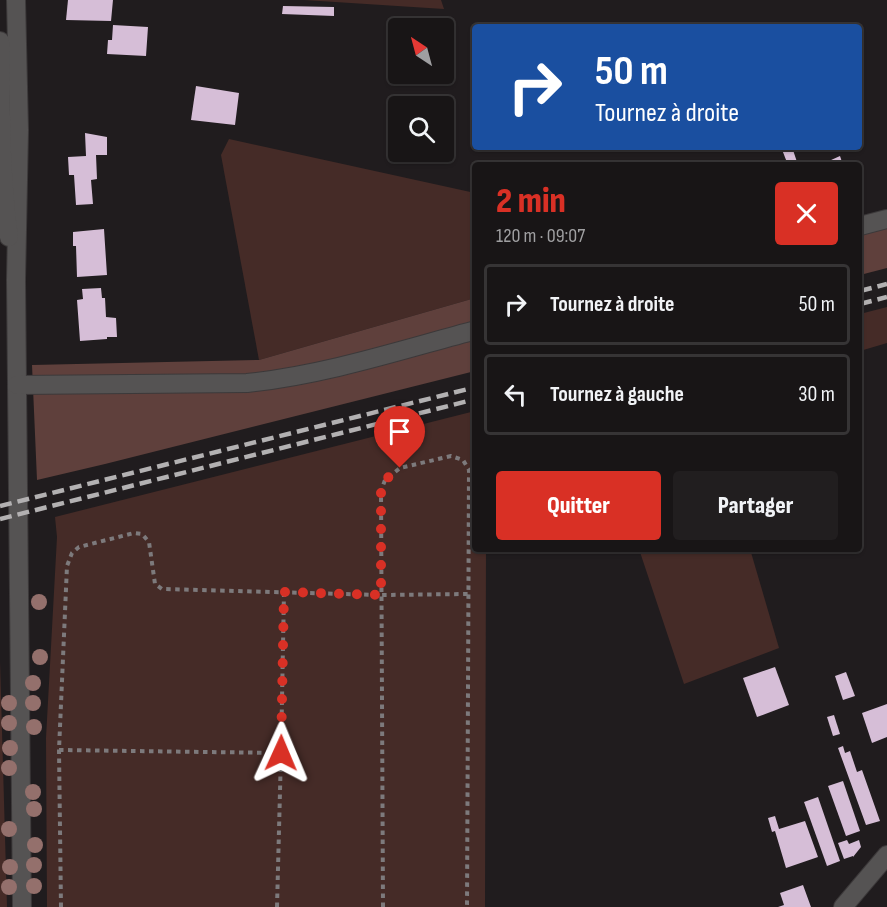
<!DOCTYPE html>
<html lang="fr">
<meta charset="utf-8">
<style>
body{margin:0;font-family:"Sofia Sans Condensed",sans-serif;background:#211e1f;color:#f1f3f6;height:100vh;display:flex;flex-direction:column;font-size:22px;white-space:nowrap}
*{box-sizing:border-box;margin:0}
p{font-size:20px;color:#9f9fa1}
.icon{flex:none;width:33px;height:33px;fill:none;stroke:currentColor;stroke-width:2;stroke-linecap:round;stroke-linejoin:round}
.map{position:relative;flex:1;overflow:hidden}
.sheet{position:absolute;left:472px;top:162px;width:390px;height:390px;display:flex;flex-direction:column;background:#181516;border-radius:6px;box-shadow:0 2px 4px #0004,0 0 0 2px #363435}
.sheet>*{flex:none}
.banner{position:absolute;left:472px;top:24px;width:390px;height:126px;border-radius:6px;box-shadow:0 2px 4px #0004,0 0 0 2px #363435;background:#1a4fa0;color:#fff;overflow:hidden}
.needle{width:39px;rotate:324deg}
.tools{position:absolute;left:388px;top:18px;display:grid;gap:12px}
.tools a{display:grid;place-items:center;width:66px;height:66px;border-radius:6px;background:#181516;box-shadow:0 2px 4px #0004,0 0 0 2px #363435;font-size:30px}
.pin{position:absolute;display:grid;place-items:center;width:51px;height:51px;color:#fff;margin:-62px -26px;border-radius:50% 50% 50% 0;rotate:-45deg;box-shadow:0 0 6px #0007}
.pin .icon{rotate:45deg}
.me{position:absolute;width:66px;margin:-33px;rotate:1deg;stroke-linejoin:round;filter:drop-shadow(0 0 4px #0008)}
.turn{display:flex;align-items:center;gap:21px;height:126px;padding:0 24px;font-size:27px}
.turn .icon{width:78px;height:78px;stroke-width:2.5}
.turn b{display:block;font-size:42px;line-height:51px}
.round{display:grid;place-items:center;flex:none;width:63px;height:63px;border-radius:6px;background:#211e1f}
.head{display:flex;align-items:center;justify-content:space-between;height:102px;padding:0 24px}
h1{font-size:36px;font-weight:800;line-height:45px;color:#d93025}
.button{display:flex;gap:12px;margin-top:auto;padding:12px 24px}
.button a{flex:1;height:69px;border-radius:6px;background:#d93025;color:#fff;font-size:24px;font-weight:800;line-height:69px;text-align:center}
.button a+a{background:#211e1f;color:#f1f3f6}
ul{padding:0;list-style:none}
li{display:flex;align-items:center;gap:18px;height:81px;margin:0 12px 9px;padding:0 12px;border:3px solid #363435;border-radius:6px}
li div{flex:1}
li b{display:block;font-size:22px}
li em{font-style:normal}
.map>svg:first-child{display:block}
.green{fill:#452b27}
.forest{fill:#5f403c}
.building{fill:#d6bed7}
.lines{fill:none;stroke-linecap:round;stroke-linejoin:round}
.minor-casing{stroke:#3c393a;stroke-width:20}
.path{stroke:#7d7a7c;stroke-width:4;stroke-dasharray:4.5 4.5;stroke-linecap:butt}
.minor{stroke:#555353;stroke-width:18}
.rail{stroke:#b3b1b2;stroke-width:4.5;stroke-dasharray:12 6;stroke-linecap:butt}
.tree{fill:#94706c}
.route{stroke:#d93025;stroke-width:10;stroke-dasharray:0 18}
</style>
<div class="map">
<svg width="887" height="907" viewBox="0 0 887 907">
<rect width="100%" height="100%" fill="#201c1e"/>
<g class="green">
<polygon points="304,0 441,0 444,9"/>
<polygon points="229,139 475,193 475,298 259,360 221,155"/>
<polygon points="887,307 887,343 860,351 860,314"/>
<polygon points="475,411 476,549 486,549 485,907 47,907 46,738 57,537 55,517"/>
<polygon points="639,549 750,549 779,648 684,684"/>
<polygon points="0,661 7,907 0,907"/>
</g>
<g class="forest">
<polygon points="887,225 887,268 860,275 860,233"/>
<polygon points="475,298 475,371 105,464 37,480 32,365 259,360"/>
</g>
<g class="building">
<polygon points="68,0 113,0 111,21 66,20"/>
<polygon points="283,6 334,7 334,16 282,14"/>
<polygon points="113,25 148,27 146,56 107,54 108,40 112,40"/>
<polygon points="196,86 239,93 235,125 191,120"/>
<polygon points="85,133 107,137 107,155 96,155 97,179 91,180 93,204 76,205 74,175 69,175 68,157 86,156"/>
<polygon points="781,147 792,147 798,165 788,165"/>
<polygon points="840,156 843,165 820,165"/>
<polygon points="104,229 107,275 77,277 76,246 73,246 73,232"/>
<polygon points="101,288 102,298 105,298 106,317 116,318 117,337 107,337 107,339 80,341 77,300 83,299 82,289"/>
<polygon points="775,667 789,705 757,717 743,678"/>
<polygon points="846,672 855,696 843,700 835,676"/>
<polygon points="887,704 887,737 872,743 862,713"/>
<polygon points="834,715 840,734 833,736 827,717"/>
<polygon points="843,746 845,753 850,751 857,772 862,770 880,821 866,825 838,748"/>
<polygon points="843,781 860,831 846,836 828,786"/>
<polygon points="818,797 840,861 827,866 804,802"/>
<polygon points="775,816 779,829 805,821 818,857 786,868 775,831 772,832 768,818"/>
<polygon points="847,840 849,844 859,840 861,847 853,857 853,856 844,859 838,843"/>
<polygon points="803,885 811,907 778,907 784,905 780,893"/>
</g>
<g class="lines">
<g class="minor-casing">
<g id="minor">
<polyline points="16,0 19,130 16,280 22,907"/>
<path d="M 0,41 C 1,106 0,172 9,237"/>
<polyline points="860,226 887,219"/>
<path d="M 17,385 L 247,383 C 325,375 401,350 476,330"/>
<polyline points="843,907 887,855"/>
</g>
</g>
<g class="path">
<polyline points="59,750 281,753 284,592"/>
<polyline points="61,907 59,750 67,566 72,553 79,547 134,533 142,534 149,542 155,584 162,589 381,595 469,594"/>
<polyline points="277,907 281,753"/>
<polyline points="383,907 381,491 385,480 400,468 451,456 463,460 469,470 467,907"/>
</g>
<use href="#minor" class="minor"/>
<g class="rail">
<polyline points="860,291 887,284"/>
<polyline points="860,304 887,297"/>
<polyline points="0,506 476,387"/>
<polyline points="0,519 476,399"/>
</g>
</g>
<g class="tree">
<circle cx="39" cy="602" r="8"/>
<circle cx="40" cy="657" r="8"/>
<circle cx="33" cy="683" r="8"/>
<circle cx="9" cy="703" r="8"/>
<circle cx="33" cy="703" r="8"/>
<circle cx="9" cy="723" r="8"/>
<circle cx="34" cy="727" r="8"/>
<circle cx="10" cy="748" r="8"/>
<circle cx="9" cy="768" r="8"/>
<circle cx="33" cy="792" r="8"/>
<circle cx="34" cy="809" r="8"/>
<circle cx="9" cy="829" r="8"/>
<circle cx="35" cy="845" r="8"/>
<circle cx="34" cy="865" r="8"/>
<circle cx="10" cy="867" r="8"/>
<circle cx="34" cy="886" r="8"/>
<circle cx="9" cy="887" r="8"/>
</g>
<g class="lines">
<polyline class="route" points="281,753 284,592 381,595 381,491 385,480 400,468"/>
</g>
</svg>
<div class="tools">
<a><svg class="needle" viewBox="-14 -14 28 28"><path d="M0-13l5 13h-10z" fill="#e53935"/><path d="M0 13l5-13h-10z" fill="#9f9fa1"/></svg></a>
<a><svg class="icon" aria-label="search" viewBox="0 0 24 24"><circle cx="10" cy="10" r="6"/><path d="M15 15l6 6"/></svg></a>
</div>
<div class="pin" style="left:400px;top:468px;background:#d93025"><svg class="icon" aria-label="arrive" viewBox="0 0 24 24"><path d="M6 21V4h12l-3 4 3 4H6"/></svg></div>
<svg class="me" style="left:281px;top:753px" viewBox="-20 -20 40 40"><path d="M0-17L14 15 0 8-14 15z" fill="#d93025" stroke="#fff" stroke-width="4"/></svg>
<div class="banner">
<div class="turn"><svg class="icon" aria-label="right" viewBox="0 0 24 24"><path d="M7 20v-9h11M14 6l5 5-5 5"/></svg><div><b>50 m</b>Tournez à droite</div></div>
</div>
<section class="sheet">
<div class="head"><div><h1>2 min</h1><p>120 m · 09:07</p></div><a class="round" style="background:#d93025;color:#fff"><svg class="icon" aria-label="close" viewBox="0 0 24 24"><path d="M6 6l12 12M18 6L6 18"/></svg></a></div>
<ul>
<li><svg class="icon" aria-label="right" viewBox="0 0 24 24"><path d="M7 20v-9h11M14 6l5 5-5 5"/></svg><div><b>Tournez à droite</b></div><em>50 m</em></li>
<li><svg class="icon" aria-label="left" viewBox="0 0 24 24"><path d="M17 20v-9H6M10 6l-5 5 5 5"/></svg><div><b>Tournez à gauche</b></div><em>30 m</em></li>
</ul>
<div class="button"><a>Quitter</a><a>Partager</a></div>
</section>
</div>
